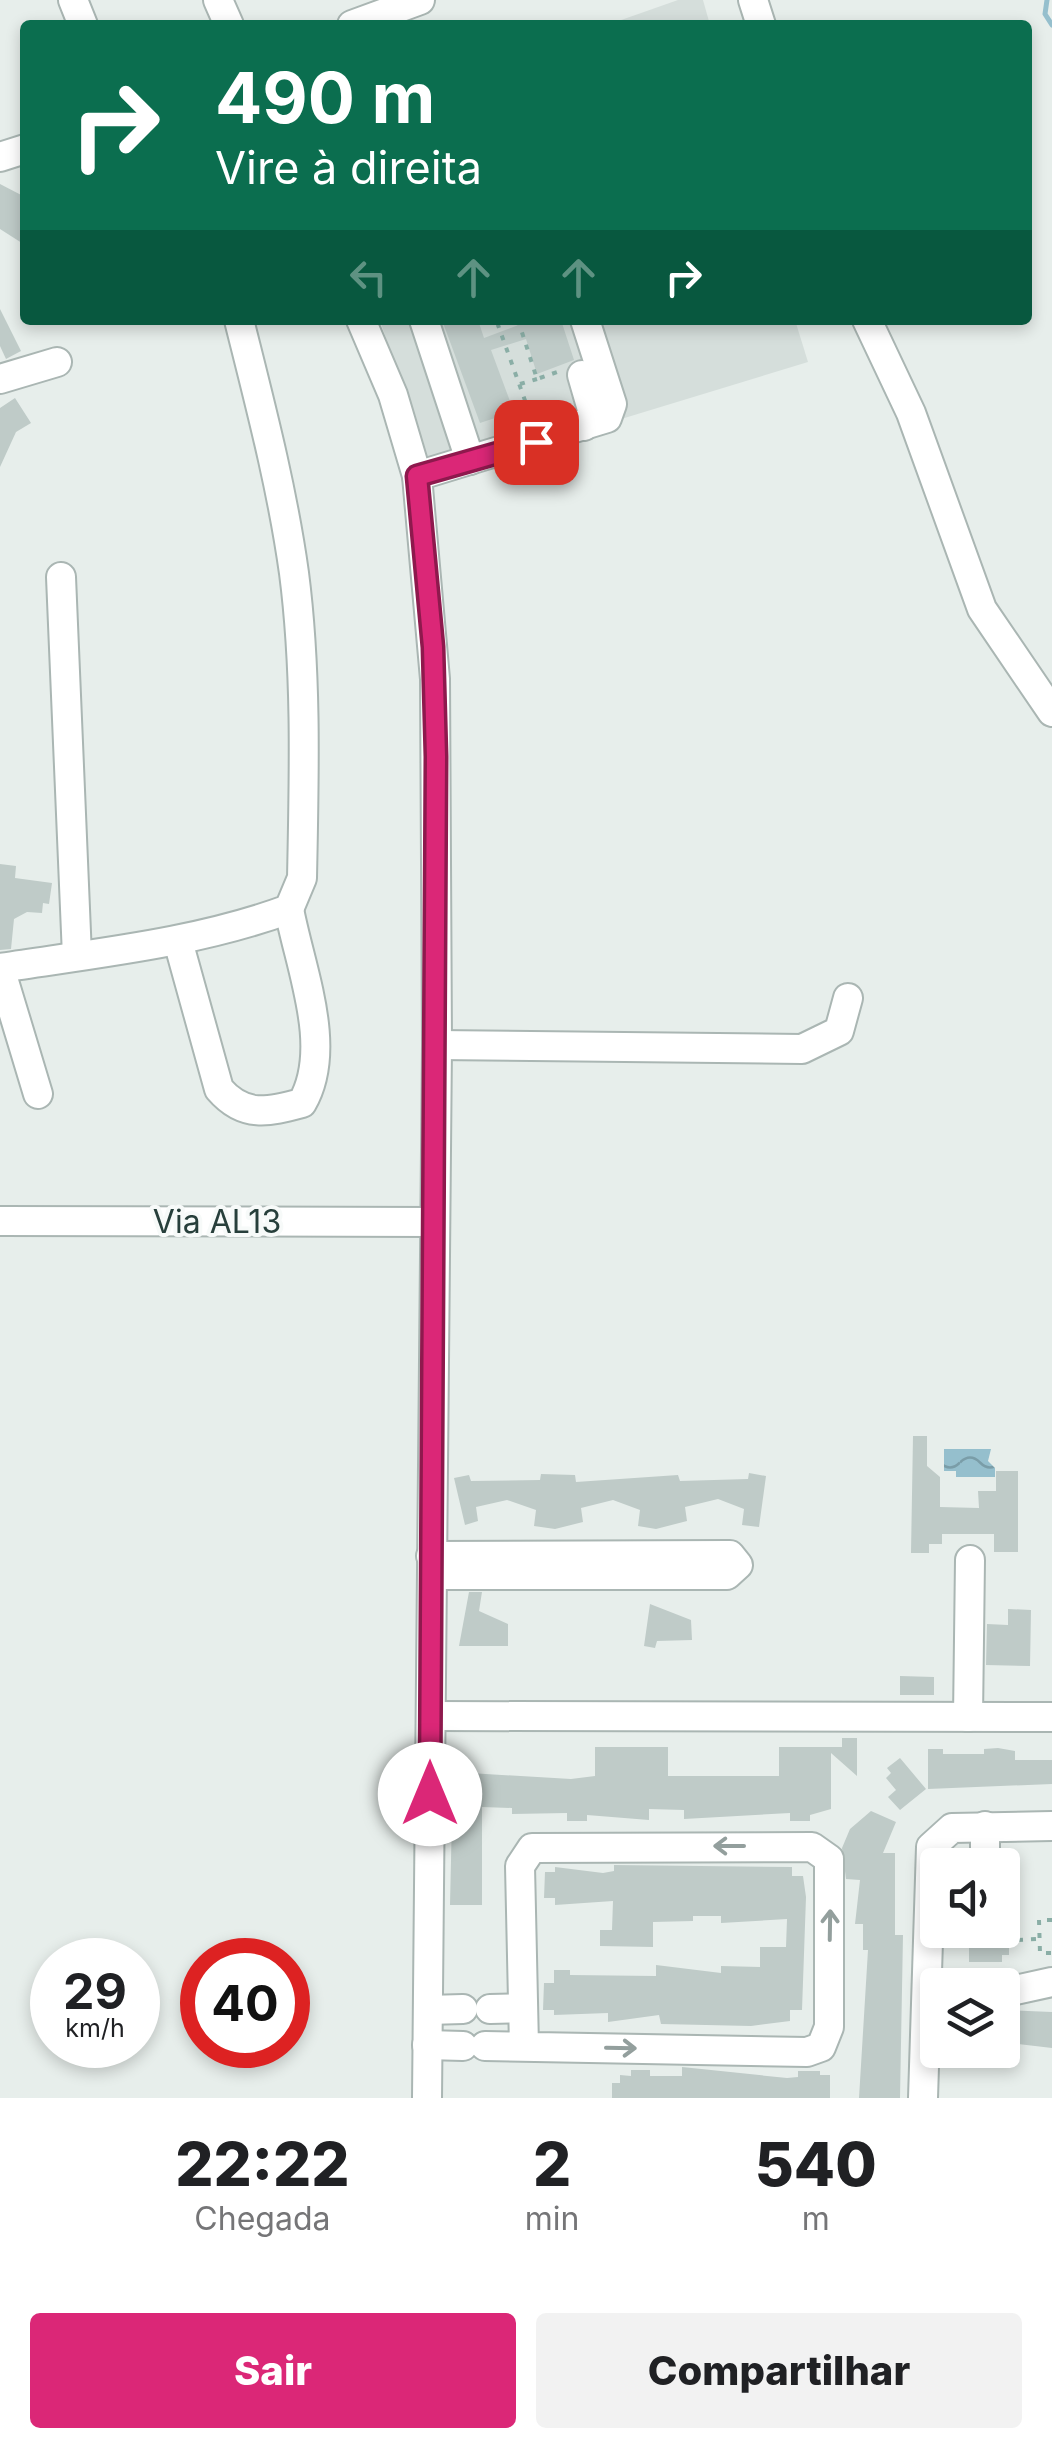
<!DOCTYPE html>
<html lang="pt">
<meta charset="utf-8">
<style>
body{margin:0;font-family:Inter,sans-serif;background:#f2f2f2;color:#202124;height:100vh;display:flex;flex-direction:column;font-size:38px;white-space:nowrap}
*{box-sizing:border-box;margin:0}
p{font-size:32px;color:#757577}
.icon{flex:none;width:55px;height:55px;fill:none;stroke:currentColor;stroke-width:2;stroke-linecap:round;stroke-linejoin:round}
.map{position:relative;height:2098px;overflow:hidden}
.details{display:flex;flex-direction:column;background:#fff;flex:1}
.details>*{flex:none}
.top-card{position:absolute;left:20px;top:20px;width:1012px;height:305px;border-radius:10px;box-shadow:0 5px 15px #0003;background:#0b6e4f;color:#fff;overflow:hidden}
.controls{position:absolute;left:920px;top:1848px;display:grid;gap:20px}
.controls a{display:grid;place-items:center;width:100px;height:100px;border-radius:10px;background:#fff;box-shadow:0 5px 15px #0003;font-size:50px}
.speed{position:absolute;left:30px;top:1938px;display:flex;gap:20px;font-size:50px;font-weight:700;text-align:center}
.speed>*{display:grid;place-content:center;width:130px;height:130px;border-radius:50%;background:#fff;box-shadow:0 5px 15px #0003;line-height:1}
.speed small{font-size:25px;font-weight:400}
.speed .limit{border:15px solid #d22;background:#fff;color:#111}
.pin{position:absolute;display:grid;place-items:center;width:85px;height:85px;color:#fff;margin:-42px;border-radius:20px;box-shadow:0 5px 15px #0006}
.me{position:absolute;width:110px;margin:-55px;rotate:0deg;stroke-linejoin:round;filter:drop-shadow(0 0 8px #0008)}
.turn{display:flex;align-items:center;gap:35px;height:210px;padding:0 30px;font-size:45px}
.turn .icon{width:130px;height:130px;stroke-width:2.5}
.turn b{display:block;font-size:70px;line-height:85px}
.lanes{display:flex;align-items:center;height:95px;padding:0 30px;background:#0003;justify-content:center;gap:50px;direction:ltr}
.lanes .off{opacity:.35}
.eta{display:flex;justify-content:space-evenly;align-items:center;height:170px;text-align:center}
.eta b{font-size:60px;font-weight:800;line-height:70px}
.cta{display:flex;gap:20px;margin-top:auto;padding:20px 30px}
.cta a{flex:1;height:115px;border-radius:10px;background:#db2777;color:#fff;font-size:40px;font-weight:800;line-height:115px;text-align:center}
.cta a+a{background:#f2f2f2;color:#202124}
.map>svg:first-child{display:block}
.built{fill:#d5dedb}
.water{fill:url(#water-waves)}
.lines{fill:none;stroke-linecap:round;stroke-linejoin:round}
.stream{stroke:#95bfcd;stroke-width:5}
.building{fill:#bfcbc8}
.minor-casing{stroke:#aab6b3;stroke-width:32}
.path{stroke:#8aaea6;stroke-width:4;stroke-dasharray:5 8;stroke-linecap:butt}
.minor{stroke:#fff;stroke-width:28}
.oneway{stroke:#939f9d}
.route-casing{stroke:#8e194d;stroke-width:25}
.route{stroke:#db2777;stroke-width:18}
.labels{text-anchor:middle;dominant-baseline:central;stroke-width:8;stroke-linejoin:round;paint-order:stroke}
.street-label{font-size:32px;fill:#273f3b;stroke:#f7faf9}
</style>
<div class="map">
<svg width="1052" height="2098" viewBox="0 0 1052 2098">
<defs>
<pattern id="water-waves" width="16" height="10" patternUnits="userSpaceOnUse" patternTransform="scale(2.5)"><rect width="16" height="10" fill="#95bfcd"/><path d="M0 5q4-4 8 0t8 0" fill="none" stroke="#7a9da8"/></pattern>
</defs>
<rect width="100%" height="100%" fill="#e7eeeb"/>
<g class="built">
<polygon points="678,0 703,0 710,25 607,25"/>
<polygon points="380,320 795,320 808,362 431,477"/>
</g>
<polygon class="water" points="944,1449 991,1449 988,1461 995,1468 995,1477 956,1477 956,1471 944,1471"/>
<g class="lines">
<polyline class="stream" points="1047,0 1045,14 1052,25"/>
</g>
<g class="building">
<polygon points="0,184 25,197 25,245 0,229"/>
<polygon points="0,309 21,351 6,359 0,346"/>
<polygon points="442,320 478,320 484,338 532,320 561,320 574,360 537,374 526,339 491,350 511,404 498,408 501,416 480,423"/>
<polygon points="15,398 31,423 16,432 0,467 0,408"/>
<polygon points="0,864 16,866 15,878 52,883 49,904 43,903 42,913 27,912 14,919 11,949 0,950"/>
<polygon points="913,1436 927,1436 927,1466 940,1477 940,1507 979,1508 978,1491 996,1491 996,1471 1018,1471 1018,1552 994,1552 994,1534 942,1534 942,1544 929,1544 929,1553 911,1553"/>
<polygon points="749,1473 766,1476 759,1527 742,1525 744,1509 718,1499 685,1507 687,1521 656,1529 638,1526 640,1510 613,1500 581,1508 583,1522 555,1529 534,1526 536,1510 507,1500 476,1507 478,1521 465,1525 454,1478 469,1475 471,1481 540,1480 541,1474 575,1475 576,1482 678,1475 680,1481 748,1479"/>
<polygon points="469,1592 482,1592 479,1611 508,1624 508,1646 459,1646"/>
<polygon points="650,1604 691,1620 692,1640 657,1641 655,1648 644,1646"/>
<polygon points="1008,1609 1031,1610 1030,1666 986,1665 987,1624 1008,1625"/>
<polygon points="900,1676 934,1677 934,1695 900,1695"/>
<polygon points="842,1738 857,1738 857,1776 831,1753 831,1809 810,1815 810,1821 790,1821 790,1813 684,1819 684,1810 649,1809 649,1820 587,1815 587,1821 567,1821 567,1813 512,1814 512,1808 482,1807 482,1905 450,1905 453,1772 571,1779 595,1776 595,1747 668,1747 668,1776 779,1776 779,1747 842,1747"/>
<polygon points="998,1748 1015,1751 1015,1760 1052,1760 1052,1784 928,1789 928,1749 943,1749 943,1754 984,1754 984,1749"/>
<polygon points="900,1758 926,1789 900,1810 888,1797 896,1790 886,1778 891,1773 887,1768"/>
<polygon points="871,1811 896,1822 883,1853 895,1853 895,1935 903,1935 900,2098 859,2098 868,1950 863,1950 863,1924 855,1924 860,1880 846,1879 842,1848 850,1829"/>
<polygon points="614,1865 792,1867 792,1876 803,1876 806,1897 802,2010 790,2010 790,2021 751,2026 661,2024 659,2015 608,2022 608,2013 554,2015 554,2010 543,2010 544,1983 554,1983 554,1970 570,1970 570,1975 656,1976 656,1965 721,1973 721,1966 760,1967 760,1947 786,1947 787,1919 721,1923 721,1916 693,1916 693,1921 653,1922 653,1947 600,1946 600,1930 612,1930 613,1901 555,1905 555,1898 544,1898 545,1872 555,1872 555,1867 603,1873 614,1871"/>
<polygon points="969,1930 1009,1930 1009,1955 1002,1955 1002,1962 969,1962"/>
<polygon points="1002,2010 1052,2012 1052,2048 1002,2042"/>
<polygon points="682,2067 787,2078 798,2077 798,2071 820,2071 820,2075 830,2075 830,2098 612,2098 612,2083 620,2083 620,2075 631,2076 631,2070 650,2070 650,2076 682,2076"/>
</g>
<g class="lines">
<g class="minor-casing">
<g id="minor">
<polyline points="73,0 83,25"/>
<polyline points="218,0 229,25"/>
<polyline points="753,0 761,25"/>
<polyline points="352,25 420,0"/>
<polyline points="0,157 25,149"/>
<polyline points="361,320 393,395 417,476 435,679 437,1045 427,2098"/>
<polyline points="424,320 470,460"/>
<polyline points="867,320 911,413 982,609 1052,712"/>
<polyline points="582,375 593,413 584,426"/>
<polyline points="0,379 57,362"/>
<polyline points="417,476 607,418 612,404 585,320"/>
<polyline points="61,577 77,956"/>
<path d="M 178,941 L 219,1089 C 244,1118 268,1112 302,1103 C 334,1048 300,968 289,909"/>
<path d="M 0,968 C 97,953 197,943 289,909 L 302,878 C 304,778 307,673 294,573 C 282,487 260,404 239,320"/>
<polyline points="0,968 38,1094"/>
<polyline points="437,1045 802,1049 839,1031 848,998"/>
<polyline points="0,1221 435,1222"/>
<polyline points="431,1556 730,1555 738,1565 727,1575 432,1575"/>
<polyline points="431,1716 1052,1717"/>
<polyline points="968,1717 970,1560"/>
<polyline points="985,1865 985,1826"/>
<polyline points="1002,1993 1052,1982"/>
<polyline points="490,2009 523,2008"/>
<polyline points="428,2010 463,2009"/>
<polyline points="427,2045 463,2046"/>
<polyline points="485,2046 807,2052 821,2047 829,2027 829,1859 812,1847 532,1848 520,1866 524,2046"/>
<polyline points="923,2098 931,1847 952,1828 1052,1826"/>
</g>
</g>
<g class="path">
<polyline points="486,320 491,326 498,325 532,420"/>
<polyline points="518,320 537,379 560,371"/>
<polyline points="520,384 537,379"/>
<polyline points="1052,1920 1039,1920 1040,1953 1052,1953"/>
<polyline points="1018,1940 1038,1939"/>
</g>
<use href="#minor" class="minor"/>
</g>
<defs><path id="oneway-shaft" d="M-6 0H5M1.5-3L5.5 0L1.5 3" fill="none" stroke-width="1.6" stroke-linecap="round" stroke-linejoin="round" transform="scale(2.5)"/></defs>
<g class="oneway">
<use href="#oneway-shaft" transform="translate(729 1846) rotate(-180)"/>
<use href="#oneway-shaft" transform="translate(830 1925) rotate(-89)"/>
<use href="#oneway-shaft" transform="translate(621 2048) rotate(1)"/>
</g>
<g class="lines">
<g class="route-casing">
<polyline id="route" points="430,1794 436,757 433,647 417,476 536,442"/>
</g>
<use href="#route" class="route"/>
</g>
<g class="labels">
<g class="street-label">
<text x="217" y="1221">Via AL13</text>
</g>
</g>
</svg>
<div class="controls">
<a><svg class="icon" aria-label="sound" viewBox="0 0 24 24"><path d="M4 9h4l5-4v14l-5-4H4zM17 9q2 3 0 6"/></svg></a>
<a><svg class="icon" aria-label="layers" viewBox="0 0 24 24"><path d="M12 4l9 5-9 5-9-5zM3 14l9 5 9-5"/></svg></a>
</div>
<div class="speed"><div>29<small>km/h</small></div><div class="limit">40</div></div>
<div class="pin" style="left:536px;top:442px;background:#d93025"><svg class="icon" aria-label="arrive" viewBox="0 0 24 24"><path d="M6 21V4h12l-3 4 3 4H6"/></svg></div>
<svg class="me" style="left:430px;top:1794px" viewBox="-20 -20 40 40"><circle r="19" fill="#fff"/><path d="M0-13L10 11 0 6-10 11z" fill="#db2777"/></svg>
<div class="top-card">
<div class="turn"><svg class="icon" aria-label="right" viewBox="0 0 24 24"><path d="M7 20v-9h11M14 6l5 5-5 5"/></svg><div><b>490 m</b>Vire à direita</div></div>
<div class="lanes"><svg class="icon off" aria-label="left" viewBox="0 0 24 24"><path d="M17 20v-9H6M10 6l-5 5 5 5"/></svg><svg class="icon off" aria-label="ahead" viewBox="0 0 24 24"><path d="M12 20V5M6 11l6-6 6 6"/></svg><svg class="icon off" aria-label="ahead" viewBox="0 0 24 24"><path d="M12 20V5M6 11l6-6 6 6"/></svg><svg class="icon" aria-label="right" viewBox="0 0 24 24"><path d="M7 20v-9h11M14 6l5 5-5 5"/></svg></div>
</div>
</div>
<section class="details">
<div class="eta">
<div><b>22:22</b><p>Chegada</p></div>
<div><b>2</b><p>min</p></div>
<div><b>540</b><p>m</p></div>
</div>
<div class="cta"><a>Sair</a><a>Compartilhar</a></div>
</section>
